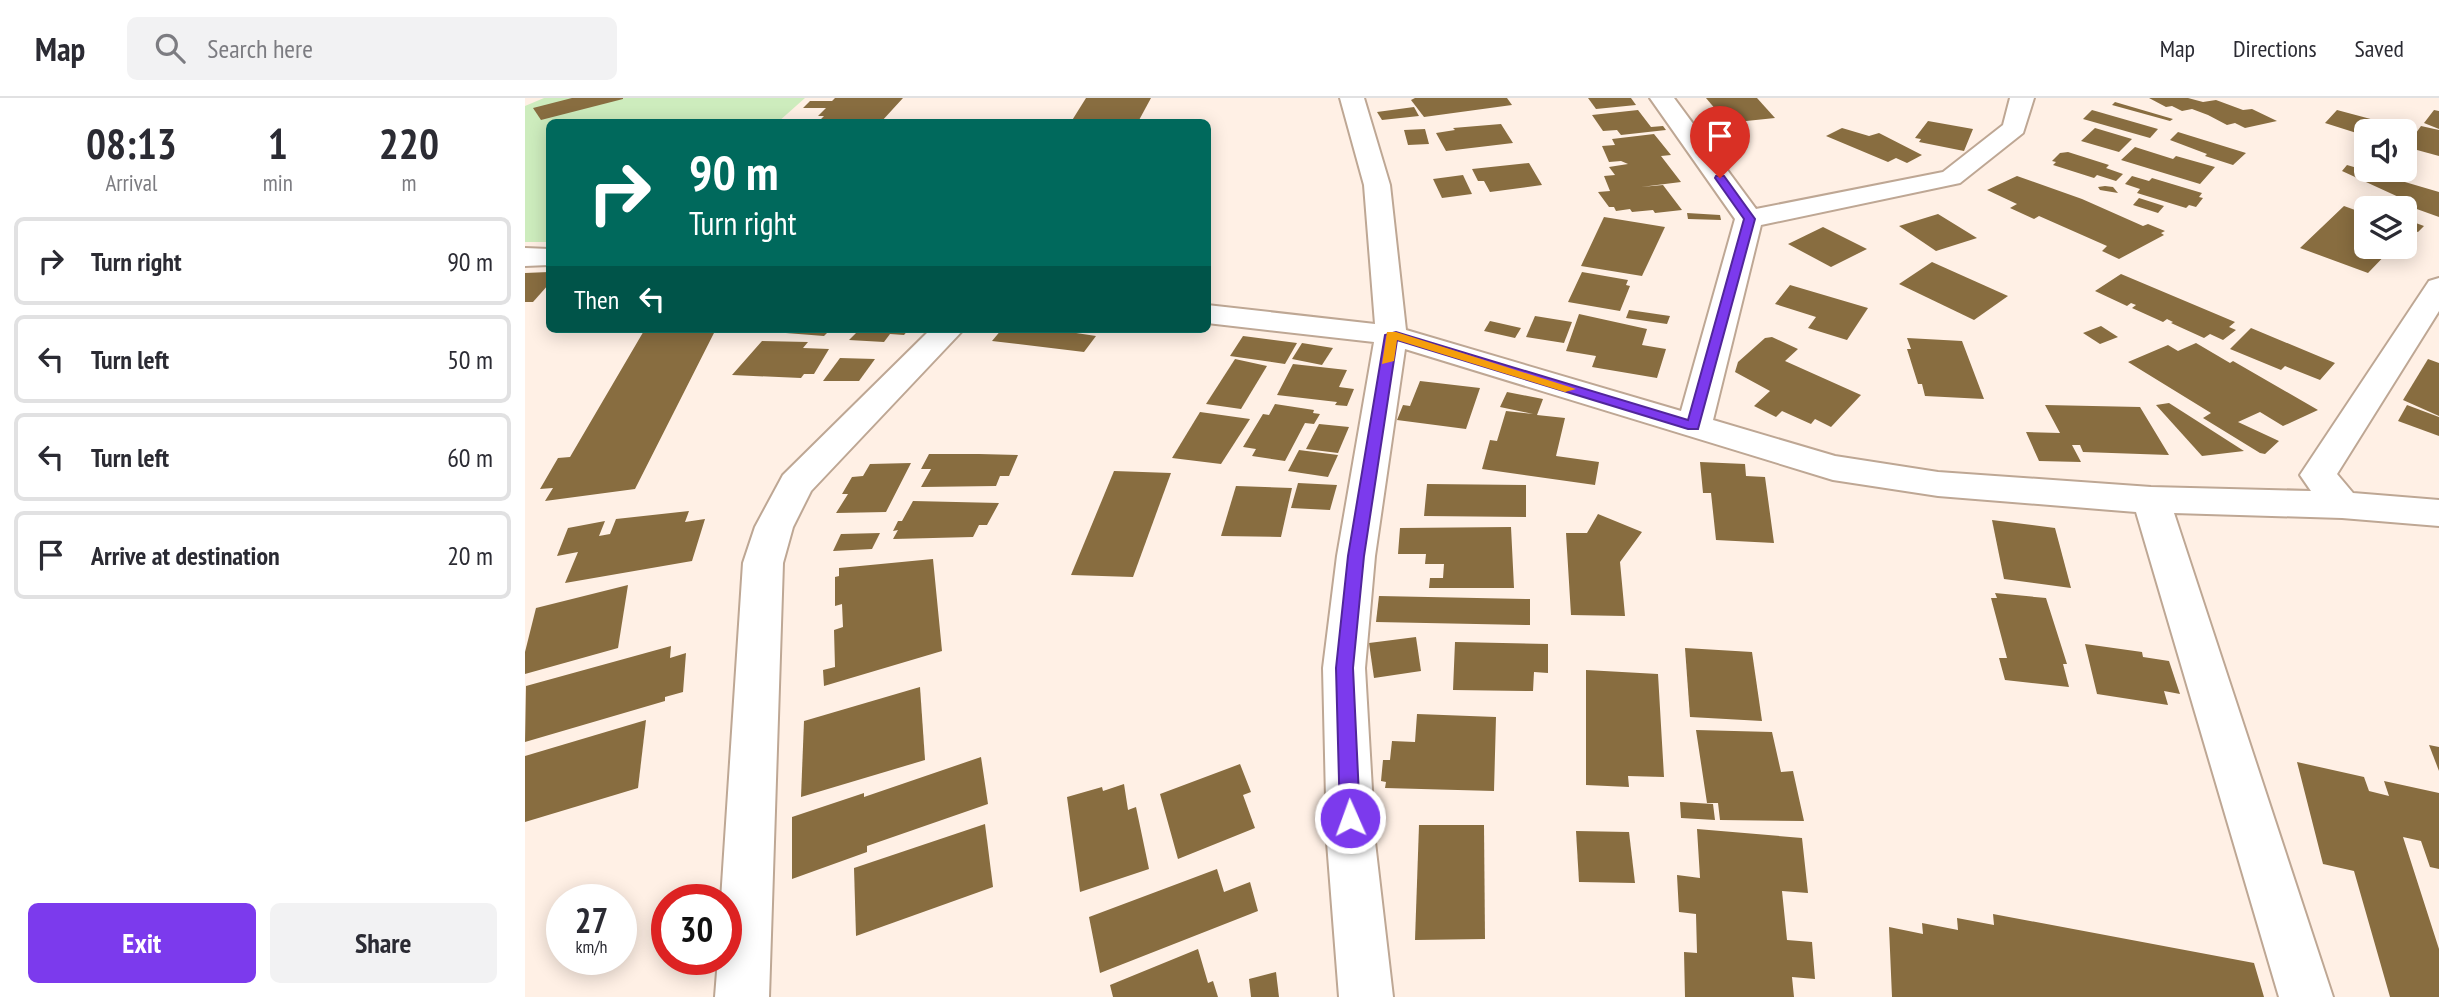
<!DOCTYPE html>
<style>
body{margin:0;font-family:"PT Sans Narrow",sans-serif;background:#f2f2f3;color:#2b2b33;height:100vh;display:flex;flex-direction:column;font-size:26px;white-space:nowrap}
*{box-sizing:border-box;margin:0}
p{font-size:23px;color:#7c7c81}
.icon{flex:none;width:38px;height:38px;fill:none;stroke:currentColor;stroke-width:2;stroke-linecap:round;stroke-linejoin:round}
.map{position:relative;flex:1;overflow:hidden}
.drawer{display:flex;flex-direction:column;background:#fff;width:525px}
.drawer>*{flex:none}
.guide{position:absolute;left:21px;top:21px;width:665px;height:214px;border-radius:10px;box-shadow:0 4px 18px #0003;background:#00695c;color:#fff;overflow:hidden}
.controls{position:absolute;left:1829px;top:21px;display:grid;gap:14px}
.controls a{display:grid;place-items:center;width:63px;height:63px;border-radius:10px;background:#fff;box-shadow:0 4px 18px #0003;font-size:35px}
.speed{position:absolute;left:21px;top:786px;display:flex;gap:14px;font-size:35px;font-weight:700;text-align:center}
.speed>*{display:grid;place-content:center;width:91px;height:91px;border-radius:50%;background:#fff;box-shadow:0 4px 18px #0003;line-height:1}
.speed small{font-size:18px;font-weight:400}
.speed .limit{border:10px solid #d22;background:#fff;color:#111}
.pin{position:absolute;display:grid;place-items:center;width:60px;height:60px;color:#fff;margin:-72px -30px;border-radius:50% 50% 50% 0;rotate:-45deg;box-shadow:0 0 7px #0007}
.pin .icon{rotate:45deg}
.me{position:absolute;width:77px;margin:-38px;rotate:358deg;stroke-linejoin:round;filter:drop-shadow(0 0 5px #0008)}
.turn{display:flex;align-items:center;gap:24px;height:147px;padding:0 28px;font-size:32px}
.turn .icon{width:91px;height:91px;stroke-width:2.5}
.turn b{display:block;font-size:49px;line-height:60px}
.then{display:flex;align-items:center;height:66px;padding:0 28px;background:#0003;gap:14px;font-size:26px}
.eta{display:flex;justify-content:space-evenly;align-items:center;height:119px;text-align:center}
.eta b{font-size:42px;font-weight:600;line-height:49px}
.cta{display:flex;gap:14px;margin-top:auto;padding:14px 28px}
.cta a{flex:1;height:80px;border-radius:10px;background:#7c3aed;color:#fff;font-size:28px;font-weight:600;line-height:80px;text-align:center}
.cta a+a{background:#f2f2f3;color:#2b2b33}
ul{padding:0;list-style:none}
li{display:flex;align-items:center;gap:21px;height:88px;margin:0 14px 10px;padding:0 14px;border:4px solid #e1e1e2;border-radius:10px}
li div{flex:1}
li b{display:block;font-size:26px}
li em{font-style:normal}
header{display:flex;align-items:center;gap:42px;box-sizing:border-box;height:98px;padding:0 35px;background:#fff;border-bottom:2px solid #e1e1e2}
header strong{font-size:33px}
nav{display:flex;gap:38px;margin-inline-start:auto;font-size:24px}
.search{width:490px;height:63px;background:#f2f2f3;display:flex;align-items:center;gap:18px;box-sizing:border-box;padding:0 24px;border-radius:10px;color:#7c7c81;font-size:26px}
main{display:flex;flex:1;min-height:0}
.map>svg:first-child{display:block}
.green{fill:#cdecbd}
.building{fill:#886d40}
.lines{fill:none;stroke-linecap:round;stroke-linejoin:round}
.minor-casing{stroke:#bea794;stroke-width:4}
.minor{fill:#fff;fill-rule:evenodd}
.route{fill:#7c3aed;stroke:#51269a;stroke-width:2}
.slow{fill:#f59e0b}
</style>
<header>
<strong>Map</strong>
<div class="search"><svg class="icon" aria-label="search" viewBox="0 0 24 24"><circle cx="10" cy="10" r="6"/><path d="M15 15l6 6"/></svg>Search here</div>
<nav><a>Map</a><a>Directions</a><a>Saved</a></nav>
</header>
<main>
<section class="drawer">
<div class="eta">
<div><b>08:13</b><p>Arrival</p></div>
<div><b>1</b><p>min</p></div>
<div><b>220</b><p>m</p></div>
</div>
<ul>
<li><svg class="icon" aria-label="right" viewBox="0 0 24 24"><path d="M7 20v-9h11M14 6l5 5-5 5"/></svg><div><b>Turn right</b></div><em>90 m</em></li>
<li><svg class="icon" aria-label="left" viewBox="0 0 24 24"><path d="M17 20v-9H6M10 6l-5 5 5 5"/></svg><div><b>Turn left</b></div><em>50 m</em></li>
<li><svg class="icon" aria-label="left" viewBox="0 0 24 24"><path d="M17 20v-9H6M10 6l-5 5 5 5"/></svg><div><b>Turn left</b></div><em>60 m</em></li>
<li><svg class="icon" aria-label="arrive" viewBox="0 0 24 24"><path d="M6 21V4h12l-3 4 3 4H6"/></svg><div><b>Arrive at destination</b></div><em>20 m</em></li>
</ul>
<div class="cta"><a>Exit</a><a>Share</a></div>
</section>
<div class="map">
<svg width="1914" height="899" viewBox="0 0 1914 899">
<rect width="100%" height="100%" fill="#fff0e5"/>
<polygon class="green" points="19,0 280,0 253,24 24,24 24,144 0,144 0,8"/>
<g class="building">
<polygon points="47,0 98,0 98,1 16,22 8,10"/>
<polygon points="310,0 378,0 356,24 293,24 299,18 293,18 301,10 278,10 285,3 307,3"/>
<polygon points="561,0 626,0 613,24 546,24"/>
<polygon points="890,0 982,0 987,7 899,19 886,2"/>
<polygon points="1063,0 1106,0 1111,7 1071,11"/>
<polygon points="1181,0 1232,0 1250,20 1202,25"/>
<polygon points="1624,0 1663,0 1678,4 1691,2 1718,12 1727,11 1752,23 1720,30 1710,25 1702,27 1683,17 1667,11 1657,13 1647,8 1641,9"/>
<polygon points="1590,4 1648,21 1645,23 1587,7"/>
<polygon points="889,9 894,18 857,22 852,14"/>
<polygon points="1113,12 1126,29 1138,28 1141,32 1096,37 1092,32 1078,33 1067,17"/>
<polygon points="1567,12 1633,31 1625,40 1558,21"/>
<polygon points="1812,12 1883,31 1841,33 1841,38 1800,25"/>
<polygon points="1909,12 1914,13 1914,31 1899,25"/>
<polygon points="1403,23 1448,31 1439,53 1394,44 1396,41 1390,40"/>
<polygon points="976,26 988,45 921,53 911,35 930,32 928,30"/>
<polygon points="1896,28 1914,32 1914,58 1881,49"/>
<polygon points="1317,30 1344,38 1354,35 1397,57 1382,65 1371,60 1363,64 1301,38"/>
<polygon points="1570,30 1607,41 1594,54 1556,43"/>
<polygon points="900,31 904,46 883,47 879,32"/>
<polygon points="1653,34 1721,55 1708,67 1680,58 1682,56 1645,42"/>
<polygon points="1129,36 1146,57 1136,58 1156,84 1116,89 1138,87 1157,112 1130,115 1128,112 1107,114 1105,111 1091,113 1089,109 1084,109 1073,94 1085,93 1079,78 1090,77 1084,69 1103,66 1096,63 1084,64 1077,48 1090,47 1087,41"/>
<polygon points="1610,49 1648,61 1651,58 1690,69 1675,86 1596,62"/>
<polygon points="1543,54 1584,67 1581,70 1598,76 1591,83 1572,77 1569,80 1528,67 1531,64 1527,63 1535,55"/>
<polygon points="1004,65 1017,87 965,94 959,83 953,83 947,71"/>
<polygon points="1822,67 1914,94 1914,119 1875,105 1878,101 1817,73"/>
<polygon points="938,77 947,96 917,100 908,81"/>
<polygon points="1492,78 1557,101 1618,128 1623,126 1640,133 1636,135 1639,137 1594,161 1577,153 1582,148 1514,118 1509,121 1485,110 1492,106 1462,92"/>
<polygon points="1607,78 1624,83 1627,80 1677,95 1674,99 1678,100 1671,109 1664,107 1661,110 1612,95 1615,91 1600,86"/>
<polygon points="1580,88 1588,89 1593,95 1575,92 1573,89"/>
<polygon points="1614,100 1639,108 1633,115 1608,107"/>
<polygon points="1819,108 1841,116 1841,149 1868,149 1843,175 1775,150"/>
<polygon points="1162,115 1195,117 1196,122 1163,121"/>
<polygon points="1413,116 1452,140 1411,153 1374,128"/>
<polygon points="1079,119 1140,129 1117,178 1056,168"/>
<polygon points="1880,121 1899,128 1893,134 1885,132 1880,137"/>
<polygon points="1298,129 1342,151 1306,169 1263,146"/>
<polygon points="1407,164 1483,198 1449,222 1374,186"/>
<polygon points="24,174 24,186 8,204 0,204 0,175"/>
<polygon points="1057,174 1103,182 1101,187 1105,188 1095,213 1043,204"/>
<polygon points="1596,176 1710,224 1704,229 1711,232 1698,242 1685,236 1679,240 1646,225 1648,224 1642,221 1638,224 1607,210 1611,207 1606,205 1602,208 1570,193"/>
<polygon points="1265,187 1343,210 1322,242 1283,230 1291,219 1250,206"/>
<polygon points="1104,212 1145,218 1142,226 1101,220"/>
<polygon points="1054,216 1122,231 1117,247 1141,251 1132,280 1067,269 1071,258 1041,253"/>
<polygon points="1010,218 1047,224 1039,245 1001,239"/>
<polygon points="965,223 996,230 990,240 959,233"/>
<polygon points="1576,228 1593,239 1575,246 1558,235"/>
<polygon points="1726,230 1810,265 1795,282 1760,268 1756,272 1705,251"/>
<polygon points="120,231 191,231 110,391 20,403 28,390 15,391 33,360 45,359"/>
<polygon points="251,231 306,231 299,238 248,234"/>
<polygon points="326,231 384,231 379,237 365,236 359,244 324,242 331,235 323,234"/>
<polygon points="477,231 540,231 538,233 571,238 559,254 467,243"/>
<polygon points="718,238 772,245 760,266 705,258"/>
<polygon points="1247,239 1273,251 1260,263 1336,297 1306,329 1290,321 1286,326 1257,313 1251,319 1229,308 1245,293 1210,274 1213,264 1240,240"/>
<polygon points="1382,240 1437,243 1459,301 1400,298 1397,286 1393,286 1382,251 1386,251"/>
<polygon points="237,243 283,244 278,250 304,251 289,276 279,276 276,280 207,277"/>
<polygon points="777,245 808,250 797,267 767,261"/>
<polygon points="1671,245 1705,265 1708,263 1793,312 1758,328 1735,314 1713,324 1754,343 1740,356 1735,355 1678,320 1686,315 1603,264 1643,247 1653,253"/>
<polygon points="315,260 350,261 334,283 298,283"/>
<polygon points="710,261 742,268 716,311 681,306"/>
<polygon points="1903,261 1914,265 1914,318 1878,302"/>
<polygon points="768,266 822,272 814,289 829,291 822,308 810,307 812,304 752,297"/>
<polygon points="895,283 955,290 941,331 872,322 878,307 885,308"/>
<polygon points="982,294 1018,301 1012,317 1040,320 1031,358 1074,364 1070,387 957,371 965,342 972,343 981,313 1008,316 975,309"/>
<polygon points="1644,305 1719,353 1677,358 1631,307"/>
<polygon points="750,306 789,312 788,315 795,316 789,326 780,325 760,363 727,358 731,351 718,349 738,316 744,317"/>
<polygon points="1520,307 1615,309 1644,357 1558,354 1555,347 1547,347 1556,364 1514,363 1501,334 1535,335"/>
<polygon points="1882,307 1914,319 1914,338 1873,323"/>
<polygon points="675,314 725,321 696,366 647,360"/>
<polygon points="794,326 824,329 813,355 781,351"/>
<polygon points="774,352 813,357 803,379 763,373"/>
<polygon points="404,356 454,356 493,357 484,378 475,378 471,388 396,389 406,371 396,371"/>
<polygon points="1175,364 1220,366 1221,378 1240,379 1249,445 1191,442 1186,395 1178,395"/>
<polygon points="386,365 361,414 311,415 323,396 317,396 327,379 338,378 345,366"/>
<polygon points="589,373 646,375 608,479 546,477"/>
<polygon points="773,385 812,387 805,412 766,410"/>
<polygon points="902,386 1001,387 1001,419 899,418"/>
<polygon points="711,388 767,390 756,439 696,438"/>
<polygon points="388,403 474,405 462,427 454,427 448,439 368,441 373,432 368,433 373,423 377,423"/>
<polygon points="164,413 160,424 180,421 167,463 40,485 53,454 32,458 43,430 80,423 74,438 85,436 91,421"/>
<polygon points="1073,416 1117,434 1095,464 1100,518 1046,517 1041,435 1062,435"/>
<polygon points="1467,422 1530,430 1546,490 1479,481"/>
<polygon points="986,429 989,490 904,490 905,480 918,480 919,466 900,466 901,456 873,456 875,430"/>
<polygon points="355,435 347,451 308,453 316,436"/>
<polygon points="408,461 417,553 299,588 298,572 310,569 309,532 318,529 317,506 310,508 310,479 314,478 314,470"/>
<polygon points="103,487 93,550 0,576 0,554 11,510"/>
<polygon points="1470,495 1521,500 1542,566 1538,566 1544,589 1480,582 1474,560 1482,560 1466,500 1472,500"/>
<polygon points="854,498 1005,501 1005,527 851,524"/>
<polygon points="891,539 896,573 849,580 844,545"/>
<polygon points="930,544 1023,546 1023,575 1009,574 1008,593 928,592"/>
<polygon points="1560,546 1617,554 1618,559 1644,563 1655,596 1639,593 1643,607 1572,596"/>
<polygon points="146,548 145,560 161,555 158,594 140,599 140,603 0,644 1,588"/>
<polygon points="1160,550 1227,554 1237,623 1165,619"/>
<polygon points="1061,572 1133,576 1139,679 1103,678 1104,689 1061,687"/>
<polygon points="395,589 400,662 276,699 279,623"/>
<polygon points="892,616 971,619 969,693 860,690 861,684 856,683 858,662 865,662 867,643 890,644"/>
<polygon points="121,622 113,690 0,724 0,658"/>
<polygon points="1171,632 1247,634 1256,674 1268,673 1279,723 1195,722 1193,705 1182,705"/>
<polygon points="1904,647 1914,649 1914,673"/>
<polygon points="456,659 463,706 342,748 342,754 267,781 267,719 339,695 339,699"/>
<polygon points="1772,664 1839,679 1844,693 1864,698 1859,683 1914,695 1914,771 1905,769 1896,743 1878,739 1914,851 1914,899 1865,899 1829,773 1798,766"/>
<polygon points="715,666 726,694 718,697 730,730 653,761 635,696"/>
<polygon points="599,686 603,712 611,709 624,771 555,794 542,699 577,689 578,693"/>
<polygon points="1155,704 1188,706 1190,722 1156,720"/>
<polygon points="460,726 468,789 331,838 329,770"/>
<polygon points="894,727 959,727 960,841 890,842"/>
<polygon points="1172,731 1277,740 1283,795 1257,793 1262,842 1287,844 1290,881 1267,879 1269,899 1160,899 1159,854 1172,855 1171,816 1154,814 1152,777 1175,780"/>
<polygon points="1051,733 1104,734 1110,785 1054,784"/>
<polygon points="692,771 699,794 725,784 733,813 575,875 564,819"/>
<polygon points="1468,816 1729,865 1739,899 1367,899 1364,829 1398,836 1397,825 1433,832 1432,820 1469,827"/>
<polygon points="673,851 683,885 688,883 693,899 588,899 585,887"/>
<polygon points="751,874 754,899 726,899 724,881"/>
</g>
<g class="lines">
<g class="minor-casing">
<g id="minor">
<polygon points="815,0 839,0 865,87 881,232 1156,313 1210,121 1125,0 1149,0 1231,111 1418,74 1478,27 1485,0 1509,0 1498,35 1435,85 1236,127 1188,322 1310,358 1413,374 1626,389 1786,393 1775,377 1904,183 1914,180 1914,213 1812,376 1828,395 1914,402 1914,428 1817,420 1649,415 1808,899 1754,899 1611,414 1413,398 1308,382 880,251 850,458 840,570 850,744 868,899 814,899 802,744 798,570 812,458 849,244 682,225 682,207 850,226 839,87"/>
<polygon points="0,150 24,151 24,167 0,168"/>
<polygon points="406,231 439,231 286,393 268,429 258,465 244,899 190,899 193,861 201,861 201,802 196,802 218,465 230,429 258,377"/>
</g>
</g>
<use href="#minor" class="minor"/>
</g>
<polygon class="route" points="1191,78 1199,78 1230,121 1173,331 1163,331 872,242 839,458 828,570 835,720 832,726 825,728 818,726 815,720 811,570 823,458 860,237 871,234 1163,322 1219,121 1190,80"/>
<polygon class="slow" points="862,234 871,234 1051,291 1040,294 872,242 869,263 857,266"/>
</svg>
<div class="controls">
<a><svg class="icon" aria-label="sound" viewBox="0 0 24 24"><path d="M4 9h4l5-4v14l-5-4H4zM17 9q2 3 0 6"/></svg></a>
<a><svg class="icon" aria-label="layers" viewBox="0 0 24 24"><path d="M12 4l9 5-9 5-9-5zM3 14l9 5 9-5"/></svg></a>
</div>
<div class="speed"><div>27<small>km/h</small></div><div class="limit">30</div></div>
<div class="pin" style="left:1195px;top:80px;background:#d93025"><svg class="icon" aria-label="arrive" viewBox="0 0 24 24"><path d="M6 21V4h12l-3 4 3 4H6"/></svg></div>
<svg class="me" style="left:825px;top:720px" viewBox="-20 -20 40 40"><circle r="17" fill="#7c3aed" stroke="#fff" stroke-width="3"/><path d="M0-11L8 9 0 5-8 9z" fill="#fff"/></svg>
<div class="guide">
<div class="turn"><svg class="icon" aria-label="right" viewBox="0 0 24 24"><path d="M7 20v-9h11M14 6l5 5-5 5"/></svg><div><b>90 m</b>Turn right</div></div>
<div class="then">Then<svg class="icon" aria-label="left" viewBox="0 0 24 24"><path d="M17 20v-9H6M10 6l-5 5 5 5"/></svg></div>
</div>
</div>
</main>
